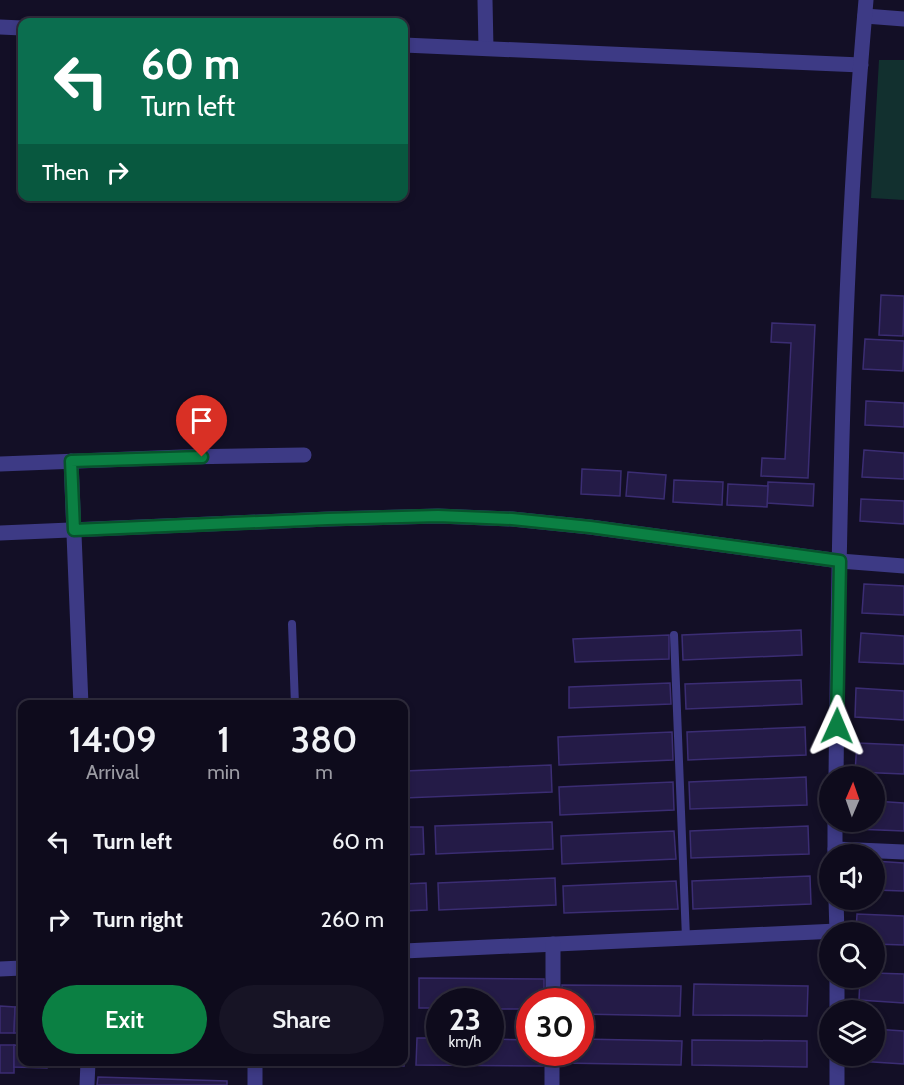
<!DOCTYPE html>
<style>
body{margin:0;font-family:Cabin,sans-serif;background:#171425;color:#f1f3f6;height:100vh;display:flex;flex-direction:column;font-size:22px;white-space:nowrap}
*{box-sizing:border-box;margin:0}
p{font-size:20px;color:#9b9ba3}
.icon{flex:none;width:33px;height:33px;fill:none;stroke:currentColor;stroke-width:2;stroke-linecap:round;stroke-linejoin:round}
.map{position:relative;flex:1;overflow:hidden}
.drawer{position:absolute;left:18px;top:700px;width:390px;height:366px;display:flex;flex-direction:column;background:#0e0b1c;border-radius:12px;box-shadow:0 3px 9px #0003,0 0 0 2px #2e2b3b}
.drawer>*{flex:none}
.banner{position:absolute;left:18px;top:18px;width:390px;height:183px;border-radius:12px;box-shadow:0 3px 9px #0003,0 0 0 2px #2e2b3b;background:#0b6e4f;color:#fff;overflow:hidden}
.needle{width:39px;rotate:2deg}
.controls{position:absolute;left:819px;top:766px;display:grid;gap:12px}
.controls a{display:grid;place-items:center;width:66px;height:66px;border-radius:50%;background:#0e0b1c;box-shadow:0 3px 9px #0003,0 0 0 2px #2e2b3b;font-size:30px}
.speed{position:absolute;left:426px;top:988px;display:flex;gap:12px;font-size:30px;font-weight:700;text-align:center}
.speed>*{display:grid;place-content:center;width:78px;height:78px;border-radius:50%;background:#0e0b1c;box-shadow:0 3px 9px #0003,0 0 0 2px #2e2b3b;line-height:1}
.speed small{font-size:15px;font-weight:400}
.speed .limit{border:9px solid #d22;background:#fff;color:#111}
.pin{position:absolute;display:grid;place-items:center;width:51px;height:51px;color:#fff;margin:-62px -26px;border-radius:50% 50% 50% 0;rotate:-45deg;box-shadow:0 0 6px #0007}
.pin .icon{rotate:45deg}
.me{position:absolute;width:66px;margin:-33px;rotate:1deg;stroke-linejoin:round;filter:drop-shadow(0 0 4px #0008)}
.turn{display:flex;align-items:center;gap:21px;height:126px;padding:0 24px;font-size:27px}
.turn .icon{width:78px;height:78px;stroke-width:2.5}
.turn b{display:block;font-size:42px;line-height:51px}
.then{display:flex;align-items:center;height:57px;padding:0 24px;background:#0003;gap:12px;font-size:22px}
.eta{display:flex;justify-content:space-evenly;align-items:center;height:102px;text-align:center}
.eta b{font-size:36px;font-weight:600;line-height:42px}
.primary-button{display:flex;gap:12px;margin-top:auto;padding:12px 24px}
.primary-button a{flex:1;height:69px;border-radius:36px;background:#0b8043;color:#fff;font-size:24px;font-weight:600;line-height:69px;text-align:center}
.primary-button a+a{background:#171425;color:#f1f3f6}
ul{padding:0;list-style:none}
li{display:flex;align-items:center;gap:18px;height:78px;padding:0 24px}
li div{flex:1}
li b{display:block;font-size:22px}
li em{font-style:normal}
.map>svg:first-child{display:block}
.green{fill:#12302f}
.building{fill:#241b47;stroke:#3b2d73;stroke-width:1.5}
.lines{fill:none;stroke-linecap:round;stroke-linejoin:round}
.service{stroke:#3d3a85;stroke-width:8}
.minor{stroke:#3d3a85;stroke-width:15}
.route-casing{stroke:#07532c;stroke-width:15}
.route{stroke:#0b8043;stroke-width:10}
</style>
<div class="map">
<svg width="904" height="1085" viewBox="0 0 904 1085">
<rect width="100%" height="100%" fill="#130f26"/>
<polygon class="green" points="879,60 904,60 904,200 871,198"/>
<g class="building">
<polygon points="881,295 904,296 903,336 879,335"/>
<polygon points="772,323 815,325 808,478 761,476 762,458 785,459 791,343 771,342"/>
<polygon points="865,339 904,341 903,371 863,369"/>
<polygon points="866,401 904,403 904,427 865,425"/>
<polygon points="864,450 904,453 904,479 862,477"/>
<polygon points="582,469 621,471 620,496 581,494"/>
<polygon points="628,472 666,475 664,499 626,496"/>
<polygon points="674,480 723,482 722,505 673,502"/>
<polygon points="768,482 814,484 813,506 767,503"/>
<polygon points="728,484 768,486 767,507 727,505"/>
<polygon points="861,499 904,501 904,524 860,521"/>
<polygon points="864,584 904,586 904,615 862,613"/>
<polygon points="801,630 802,655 683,660 682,635"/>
<polygon points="861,633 904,636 904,664 859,662"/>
<polygon points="669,635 669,659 575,662 573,639"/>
<polygon points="801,680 802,704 686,709 685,684"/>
<polygon points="670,683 671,704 569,708 569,687"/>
<polygon points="856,688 904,691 904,720 855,717"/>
<polygon points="805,727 806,755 688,760 687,732"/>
<polygon points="672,732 673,760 559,765 558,737"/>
<polygon points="857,743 904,745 904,774 855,772"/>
<polygon points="551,765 552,792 404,798 404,771"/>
<polygon points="806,777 807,805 690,809 689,782"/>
<polygon points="673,782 674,810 560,815 559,787"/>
<polygon points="874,801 904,803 904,831 855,829 855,822 874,822"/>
<polygon points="552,822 553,849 436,854 435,826"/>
<polygon points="808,826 809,854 691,858 690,831"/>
<polygon points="404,827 423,827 424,854 404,855"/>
<polygon points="674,831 676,859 562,864 561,836"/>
<polygon points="874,861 904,863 904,891 874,890"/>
<polygon points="810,876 811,904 693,909 692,881"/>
<polygon points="555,878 556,905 439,910 438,883"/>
<polygon points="676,881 678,909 564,913 563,886"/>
<polygon points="426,883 427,910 404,911 404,884"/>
<polygon points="857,914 904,916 904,945 874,944 874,933 856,933"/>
<polygon points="874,973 904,974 904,1003 859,1000 860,978 874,978"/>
<polygon points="419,978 544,979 544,1002 530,1002 530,1009 490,1009 490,1002 440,1002 440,1008 419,1008"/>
<polygon points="694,984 808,986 807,1016 693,1015"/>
<polygon points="562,985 681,986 680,1016 580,1014 580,1002 562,1002"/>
<polygon points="0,1006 15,1007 14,1033 0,1033"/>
<polygon points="15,1007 22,1007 22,1033 14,1033"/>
<polygon points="874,1029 904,1031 904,1064 858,1061 859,1056 874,1056"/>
<polygon points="417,1038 440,1038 440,1053 490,1053 490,1039 530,1040 530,1053 543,1053 543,1066 416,1065"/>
<polygon points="404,1039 404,1066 286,1064 286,1062 404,1062"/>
<polygon points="580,1039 682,1041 681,1065 562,1063 562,1053 580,1053"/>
<polygon points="692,1040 807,1041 807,1067 692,1065"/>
<rect x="0" y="1045" width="14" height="28"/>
<polygon points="14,1045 22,1046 22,1062 47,1062 47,1068 14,1067"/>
<polygon points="98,1077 227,1081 227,1085 97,1085"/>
</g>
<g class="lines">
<g class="service">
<polyline points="292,624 295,705"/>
<polyline points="674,635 686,938"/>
</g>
<g class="minor">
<polyline points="485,0 486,48"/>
<polyline points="865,16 904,19"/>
<polyline points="0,27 22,28"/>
<polyline points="404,45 861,65"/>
<polyline points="71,461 81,705"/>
<polyline points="0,464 182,457 304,455"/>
<polyline points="0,533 328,519 438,516 512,519 590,527 840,561 904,566"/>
<path d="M 836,777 C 839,518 843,258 866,0"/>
<polyline points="835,849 904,852"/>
<polyline points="835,855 835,822"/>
<polyline points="836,900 837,933"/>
<polyline points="404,951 837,931"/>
<polyline points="0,969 22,968"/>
<polyline points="837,978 837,1011"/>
<polyline points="553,1002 553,944"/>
<polyline points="837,1056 837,1085"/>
<polyline points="87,1085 88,1062"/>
<polyline points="255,1085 255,1062"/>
<polyline points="552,1085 552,1053"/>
</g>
</g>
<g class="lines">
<g class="route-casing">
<polyline id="route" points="202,457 71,461 74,530 328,519 438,516 512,519 590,527 840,561 837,726"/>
</g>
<use href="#route" class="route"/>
</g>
</svg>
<div class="controls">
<a><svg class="needle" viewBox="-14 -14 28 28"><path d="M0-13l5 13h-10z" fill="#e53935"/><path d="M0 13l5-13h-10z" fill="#9b9ba3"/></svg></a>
<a><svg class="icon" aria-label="sound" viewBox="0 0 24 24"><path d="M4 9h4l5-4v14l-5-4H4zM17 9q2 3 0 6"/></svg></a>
<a><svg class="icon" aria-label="search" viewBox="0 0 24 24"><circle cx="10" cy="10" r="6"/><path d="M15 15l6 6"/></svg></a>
<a><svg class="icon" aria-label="layers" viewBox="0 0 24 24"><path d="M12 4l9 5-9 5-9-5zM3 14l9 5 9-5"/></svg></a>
</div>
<div class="speed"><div>23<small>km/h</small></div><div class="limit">30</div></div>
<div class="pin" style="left:202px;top:457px;background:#d93025"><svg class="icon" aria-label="arrive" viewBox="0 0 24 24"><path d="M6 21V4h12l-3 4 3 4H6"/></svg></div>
<svg class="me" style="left:837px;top:726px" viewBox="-20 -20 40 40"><path d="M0-17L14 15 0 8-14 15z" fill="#0b8043" stroke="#fff" stroke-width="4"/></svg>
<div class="banner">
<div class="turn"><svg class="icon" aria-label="left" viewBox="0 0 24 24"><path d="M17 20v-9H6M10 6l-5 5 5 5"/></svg><div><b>60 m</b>Turn left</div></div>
<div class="then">Then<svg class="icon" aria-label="right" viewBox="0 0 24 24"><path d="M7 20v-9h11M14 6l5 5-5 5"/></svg></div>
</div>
<section class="drawer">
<div class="eta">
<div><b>14:09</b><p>Arrival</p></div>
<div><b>1</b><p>min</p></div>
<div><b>380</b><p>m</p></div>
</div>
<ul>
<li><svg class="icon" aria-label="left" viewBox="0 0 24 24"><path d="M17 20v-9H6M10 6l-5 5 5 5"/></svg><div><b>Turn left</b></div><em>60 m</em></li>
<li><svg class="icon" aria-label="right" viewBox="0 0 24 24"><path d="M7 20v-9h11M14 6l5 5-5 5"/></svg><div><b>Turn right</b></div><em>260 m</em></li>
</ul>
<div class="primary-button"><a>Exit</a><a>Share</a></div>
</section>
</div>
